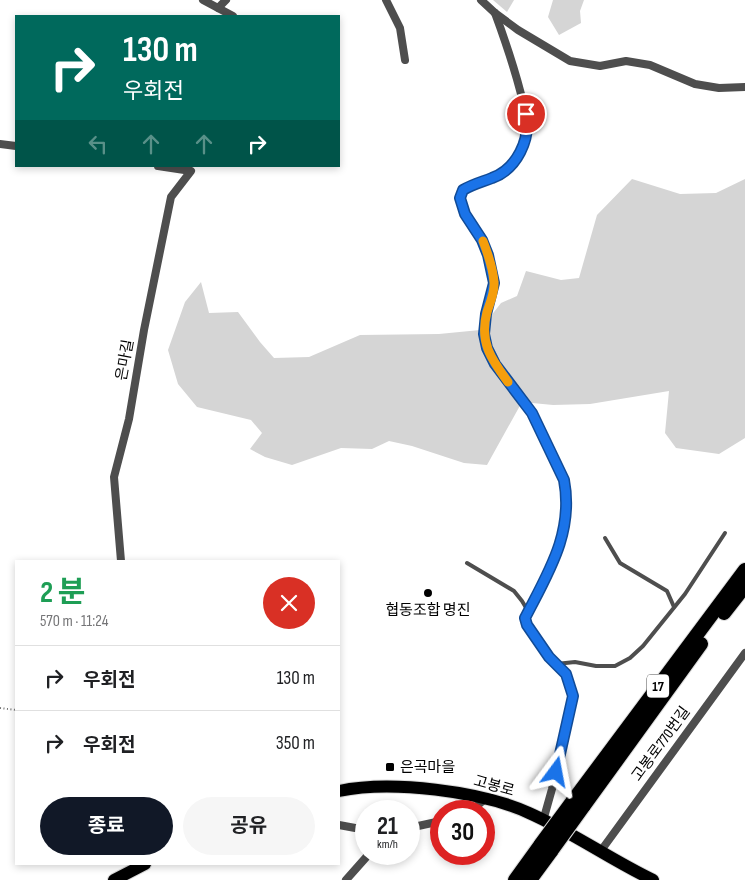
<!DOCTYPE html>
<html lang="ko">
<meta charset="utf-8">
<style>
body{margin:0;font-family:"Sofia Sans Condensed","Noto Sans KR",sans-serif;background:#f6f6f6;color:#202124;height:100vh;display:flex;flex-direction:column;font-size:19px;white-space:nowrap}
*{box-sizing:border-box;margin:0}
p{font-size:16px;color:#757577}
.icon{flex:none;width:28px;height:28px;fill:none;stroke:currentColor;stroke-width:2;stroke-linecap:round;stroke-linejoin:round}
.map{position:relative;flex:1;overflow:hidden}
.drawer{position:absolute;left:15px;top:560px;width:325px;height:305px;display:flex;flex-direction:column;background:#fff;border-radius:0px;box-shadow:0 2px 8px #0003}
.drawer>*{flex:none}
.guide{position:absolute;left:15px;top:15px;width:325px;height:152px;border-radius:0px;box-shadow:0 2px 8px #0003;background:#00695c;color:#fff;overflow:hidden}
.speed{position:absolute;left:355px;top:800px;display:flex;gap:10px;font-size:25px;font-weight:700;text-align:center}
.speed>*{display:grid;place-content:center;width:65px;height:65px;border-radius:50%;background:#fff;box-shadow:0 2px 8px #0003;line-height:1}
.speed small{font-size:12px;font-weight:400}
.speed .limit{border:8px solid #d22;background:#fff;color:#111}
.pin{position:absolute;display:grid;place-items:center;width:42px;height:42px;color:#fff;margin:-21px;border:2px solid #fff;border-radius:50%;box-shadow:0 1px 5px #0007}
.me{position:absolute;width:55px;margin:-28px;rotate:13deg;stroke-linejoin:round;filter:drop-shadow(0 0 4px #0008)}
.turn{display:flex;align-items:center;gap:18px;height:105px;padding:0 25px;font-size:22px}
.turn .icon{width:65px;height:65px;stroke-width:2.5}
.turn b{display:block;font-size:35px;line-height:42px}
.lanes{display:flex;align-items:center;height:48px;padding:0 25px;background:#0003;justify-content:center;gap:25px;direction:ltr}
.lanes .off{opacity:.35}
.round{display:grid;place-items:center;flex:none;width:52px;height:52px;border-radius:26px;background:#f6f6f6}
.head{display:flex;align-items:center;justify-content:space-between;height:85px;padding:0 25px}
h1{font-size:30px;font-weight:700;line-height:38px;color:#1e9e55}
.action{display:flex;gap:10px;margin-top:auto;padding:10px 25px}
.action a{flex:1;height:58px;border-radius:30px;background:#111827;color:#fff;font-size:20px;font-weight:700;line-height:58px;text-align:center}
.action a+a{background:#f6f6f6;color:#202124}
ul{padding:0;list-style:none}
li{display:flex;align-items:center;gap:15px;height:65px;padding:0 25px;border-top:1px solid #e0e0e0}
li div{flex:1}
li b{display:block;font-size:19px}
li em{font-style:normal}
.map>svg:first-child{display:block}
.green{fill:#d5d5d5}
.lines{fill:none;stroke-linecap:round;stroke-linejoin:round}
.primary-casing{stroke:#dbdbdb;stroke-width:14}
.motorway-casing{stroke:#dbdbdb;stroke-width:16}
.path{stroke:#707070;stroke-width:2;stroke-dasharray:1 2.5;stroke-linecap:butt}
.service{stroke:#4e4e4e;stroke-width:4}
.minor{stroke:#4e4e4e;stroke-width:8}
.primary{stroke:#000;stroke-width:12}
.motorway{stroke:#000;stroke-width:14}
.motorway-bridge-casing{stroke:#dbdbdb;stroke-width:16;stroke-linecap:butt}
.motorway-bridge{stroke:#000;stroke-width:14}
.route-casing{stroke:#114b97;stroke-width:12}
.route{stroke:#1a73e8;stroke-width:9}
.slow{stroke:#f59e0b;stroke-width:9}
.poi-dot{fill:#000;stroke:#fff;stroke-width:2}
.labels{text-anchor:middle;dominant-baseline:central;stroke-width:4.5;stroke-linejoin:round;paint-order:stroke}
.shield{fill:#fff;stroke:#4c4c4c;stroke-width:1}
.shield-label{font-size:14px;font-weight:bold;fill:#000}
.street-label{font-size:15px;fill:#000;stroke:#fff}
.poi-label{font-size:15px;fill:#000;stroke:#fff}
</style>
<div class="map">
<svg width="745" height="880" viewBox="0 0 745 880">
<rect width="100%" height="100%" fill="#fff"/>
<g class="green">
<polygon points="493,0 514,0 507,12"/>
<polygon points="553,0 584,0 580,11 581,23 559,35 548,17"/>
<polygon points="632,179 680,194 716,193 745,179 745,438 719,454 676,448 665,433 669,391 590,404 553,405 522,402 487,465 464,463 412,446 389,441 372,449 341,448 292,465 265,457 250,449 262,433 251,420 197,407 178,384 168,350 185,302 201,282 209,313 238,312 260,342 274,358 309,357 360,335 439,334 480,330 501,303 517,296 526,271 561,280 579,278 597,215"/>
</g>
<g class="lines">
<g class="primary-casing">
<g id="primary">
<path d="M 339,791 C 391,780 481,791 529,813 C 572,832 611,860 653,880"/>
<polyline points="114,880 145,864"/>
</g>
</g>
<g class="motorway-casing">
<g id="motorway">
<polyline points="724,613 745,586"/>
<polyline points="572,802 745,570"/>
<polyline points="583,807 701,644"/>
<polyline points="515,880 541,844"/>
<polyline points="530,880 552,850"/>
</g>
</g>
<polyline class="path" points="0,708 16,710"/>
<g class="service">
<polyline points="605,538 620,563 667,591 674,607"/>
<polyline points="467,563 514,591 522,601 528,611"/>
<polyline points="556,664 575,662 596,666 615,666 630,658 643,646 685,594 725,533"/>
</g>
<g class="minor">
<polyline points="203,0 233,16"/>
<polyline points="386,0 400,28 405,60"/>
<polyline points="481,0 495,13 518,30 570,61 600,66 626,61 650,65 695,84 719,88 745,87"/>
<polyline points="218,8 226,0"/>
<path d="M 495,13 C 505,40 514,67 521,94 C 523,103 528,114 528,124 C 529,141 517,160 505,171 C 493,181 476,182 463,189 L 460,198 L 465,214 L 483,240 L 488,255 L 494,283 L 486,314 L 484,334 L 487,348 L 495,364 L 532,413 L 564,480 C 573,533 548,573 525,617 L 527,625 L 549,657 L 566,674 L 573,696 L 552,789 L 543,821"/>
<polyline points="0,144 16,146"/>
<polyline points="121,561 114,477 129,419 144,330 171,197 191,171 158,166"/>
<polyline points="471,811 485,799"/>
<polyline points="339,825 366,830"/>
<polyline points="409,828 441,821"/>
<polyline points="600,852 745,653"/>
<polyline points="346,880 369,854"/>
</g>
<use href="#primary" class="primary"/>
<use href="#motorway" class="motorway"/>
<g class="motorway-bridge-casing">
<g id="motorway-bridge">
<polyline points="541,844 572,802"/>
<polyline points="552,850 583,807"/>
</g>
</g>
<use href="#motorway-bridge" class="motorway-bridge"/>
</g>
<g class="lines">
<g class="route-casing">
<path id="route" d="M 526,114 C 531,139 517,169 492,178 C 482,182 473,184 463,190 L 460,198 L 465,214 L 482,240 L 488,255 L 494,283 L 486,314 L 484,334 L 487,348 L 495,364 L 532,413 L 564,480 C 574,533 548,573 525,618 L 527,625 L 549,657 L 566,674 L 573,696 L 556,772"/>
</g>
<use href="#route" class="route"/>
<path class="slow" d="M 483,241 C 488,254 493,268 494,282 C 495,292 490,303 487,312 C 479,342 491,359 508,382"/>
</g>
<g class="poi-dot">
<circle cx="428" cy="593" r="5"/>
<rect x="385" y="762" width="10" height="10" rx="2.5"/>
</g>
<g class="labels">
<rect class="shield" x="647" y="674.5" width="22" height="23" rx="4"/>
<g class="shield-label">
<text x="658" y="686">17</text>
</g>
<g class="street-label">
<text transform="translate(125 360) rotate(-80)">은마길</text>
<text transform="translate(661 744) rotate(-54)">고봉로770번길</text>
<text transform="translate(494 786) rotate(15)">고봉로</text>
</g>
<g class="poi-label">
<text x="428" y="610">협동조합 명진</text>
<text x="400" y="767" text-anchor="start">은곡마을</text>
</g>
</g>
</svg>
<div class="speed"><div>21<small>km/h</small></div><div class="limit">30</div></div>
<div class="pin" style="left:526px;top:114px;background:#d93025"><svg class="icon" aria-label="arrive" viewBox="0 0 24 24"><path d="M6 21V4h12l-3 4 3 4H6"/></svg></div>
<svg class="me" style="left:556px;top:772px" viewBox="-20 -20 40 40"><path d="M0-17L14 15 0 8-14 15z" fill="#1a73e8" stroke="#fff" stroke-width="4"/></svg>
<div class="guide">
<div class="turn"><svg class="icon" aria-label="right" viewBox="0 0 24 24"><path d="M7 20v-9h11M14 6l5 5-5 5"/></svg><div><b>130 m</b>우회전</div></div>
<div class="lanes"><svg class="icon off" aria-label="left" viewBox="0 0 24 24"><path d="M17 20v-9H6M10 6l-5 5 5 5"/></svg><svg class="icon off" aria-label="ahead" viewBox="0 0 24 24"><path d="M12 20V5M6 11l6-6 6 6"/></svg><svg class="icon off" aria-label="ahead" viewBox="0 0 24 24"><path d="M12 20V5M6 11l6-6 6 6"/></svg><svg class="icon" aria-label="right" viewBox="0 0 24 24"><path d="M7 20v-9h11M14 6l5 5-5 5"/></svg></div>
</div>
<section class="drawer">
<div class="head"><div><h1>2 분</h1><p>570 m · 11:24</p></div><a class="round" style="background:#d93025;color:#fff"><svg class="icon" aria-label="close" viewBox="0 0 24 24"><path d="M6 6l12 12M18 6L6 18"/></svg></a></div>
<ul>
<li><svg class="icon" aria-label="right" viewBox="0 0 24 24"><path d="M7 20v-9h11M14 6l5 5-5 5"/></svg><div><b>우회전</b></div><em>130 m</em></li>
<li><svg class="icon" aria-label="right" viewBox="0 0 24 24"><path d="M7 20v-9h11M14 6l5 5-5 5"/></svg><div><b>우회전</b></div><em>350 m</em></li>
</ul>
<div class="action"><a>종료</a><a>공유</a></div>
</section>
</div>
